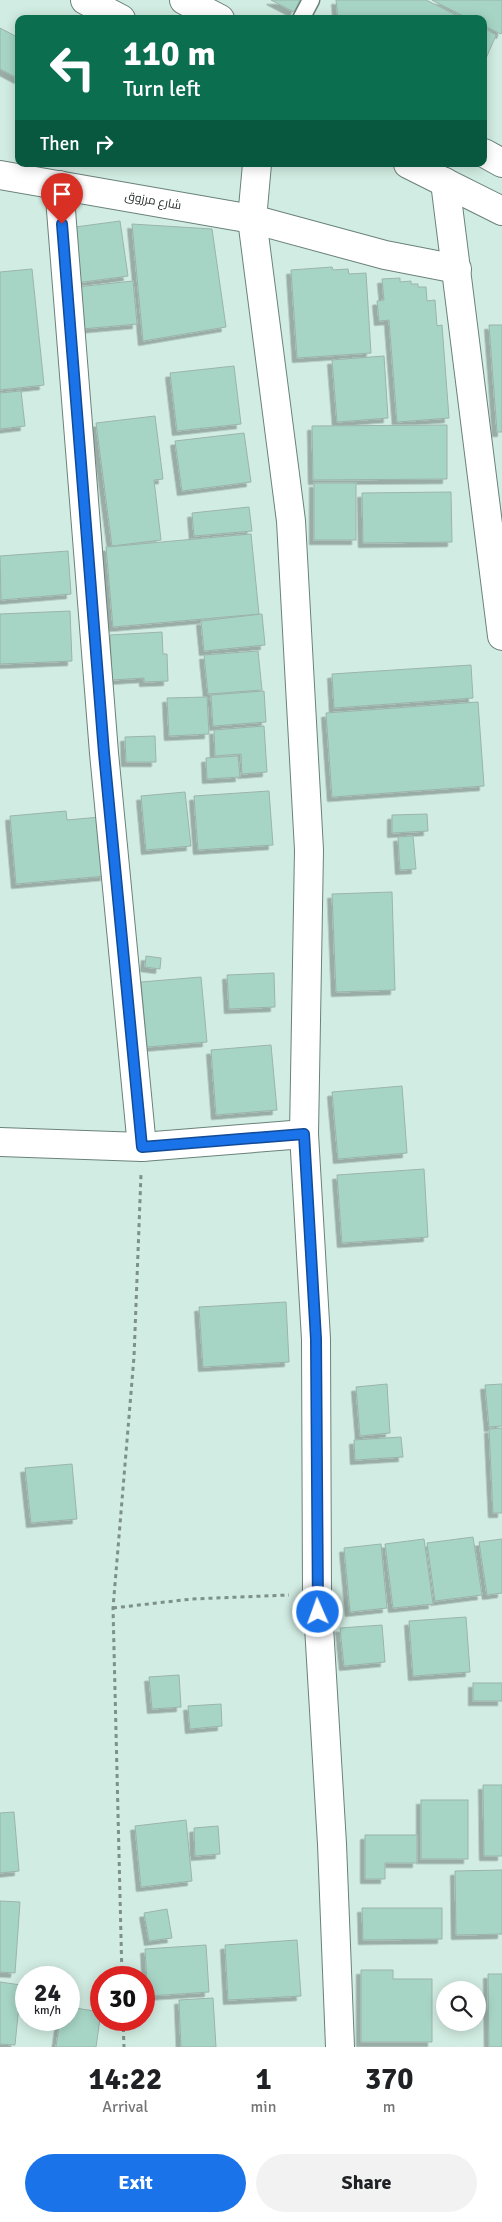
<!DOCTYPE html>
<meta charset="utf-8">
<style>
body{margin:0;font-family:Signika,Cairo,sans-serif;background:#f2f2f2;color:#202124;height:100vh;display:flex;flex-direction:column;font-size:19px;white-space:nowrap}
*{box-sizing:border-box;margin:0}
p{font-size:16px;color:#757577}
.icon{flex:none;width:28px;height:28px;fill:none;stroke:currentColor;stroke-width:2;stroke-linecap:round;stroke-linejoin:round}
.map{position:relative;height:2047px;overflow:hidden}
.panel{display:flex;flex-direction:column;background:#fff;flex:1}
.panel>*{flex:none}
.top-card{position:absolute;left:15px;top:15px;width:472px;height:152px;border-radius:10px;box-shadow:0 2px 12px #0003;background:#0b6e4f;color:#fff;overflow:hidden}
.fabs{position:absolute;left:436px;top:1981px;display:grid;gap:10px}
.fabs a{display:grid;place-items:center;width:50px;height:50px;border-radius:50%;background:#fff;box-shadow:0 2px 12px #0003;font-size:25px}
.speed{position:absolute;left:15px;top:1966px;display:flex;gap:10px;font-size:25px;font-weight:700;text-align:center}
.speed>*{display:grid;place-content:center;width:65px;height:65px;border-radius:50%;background:#fff;box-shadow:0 2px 12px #0003;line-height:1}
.speed small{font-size:12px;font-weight:400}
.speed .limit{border:8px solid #d22;background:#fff;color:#111}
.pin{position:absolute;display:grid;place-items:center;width:42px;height:42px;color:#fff;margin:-51px -21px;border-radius:50% 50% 50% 0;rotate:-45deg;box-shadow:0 0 5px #0007}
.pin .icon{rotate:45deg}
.me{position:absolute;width:55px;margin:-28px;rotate:358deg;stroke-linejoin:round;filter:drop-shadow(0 0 4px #0008)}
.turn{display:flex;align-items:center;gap:18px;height:105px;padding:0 25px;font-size:22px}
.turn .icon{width:65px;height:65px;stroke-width:2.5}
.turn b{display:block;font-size:35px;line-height:42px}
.then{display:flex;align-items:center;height:48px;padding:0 25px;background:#0003;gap:10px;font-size:19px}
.eta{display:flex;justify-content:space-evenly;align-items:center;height:85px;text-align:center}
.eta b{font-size:30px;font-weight:700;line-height:35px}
.cta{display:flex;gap:10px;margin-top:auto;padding:10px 25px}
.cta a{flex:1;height:58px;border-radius:30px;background:#1a73e8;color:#fff;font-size:20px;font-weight:700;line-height:58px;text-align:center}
.cta a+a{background:#f2f2f2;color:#202124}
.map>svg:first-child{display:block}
.building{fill:#a7d5c5;stroke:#9bb4ab;filter:url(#shadow)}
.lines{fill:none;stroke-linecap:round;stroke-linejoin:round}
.service-casing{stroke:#6a827a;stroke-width:19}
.minor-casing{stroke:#6a827a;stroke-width:30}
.trunk-casing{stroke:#6a827a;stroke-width:30}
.path{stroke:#7d9089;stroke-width:3;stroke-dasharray:4 4;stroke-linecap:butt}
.service{stroke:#fff;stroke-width:16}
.minor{stroke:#fff;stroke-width:28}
.trunk{stroke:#fff;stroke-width:28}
.route-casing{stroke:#114b97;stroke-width:12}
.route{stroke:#1a73e8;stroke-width:9}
.labels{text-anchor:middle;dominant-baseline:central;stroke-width:4.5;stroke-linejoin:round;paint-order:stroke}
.street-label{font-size:12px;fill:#1e2824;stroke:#fff}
</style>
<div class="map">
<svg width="502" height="2047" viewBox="0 0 502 2047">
<defs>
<filter id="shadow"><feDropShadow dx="-4.5" dy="4.5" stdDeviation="0" flood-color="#0004"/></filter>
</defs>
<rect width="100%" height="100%" fill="#d1ece2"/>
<g class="building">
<polygon points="271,0 300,0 294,12"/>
<polygon points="336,0 426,0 464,19 338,19"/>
<polygon points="432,0 502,0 502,32 501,34 484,26 484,19 469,19"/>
<polygon points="0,28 19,38 19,79 0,69"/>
<polygon points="484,28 496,35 484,63"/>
<polygon points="120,221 128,276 76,283 68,228"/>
<polygon points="132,224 212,229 226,327 143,341"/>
<polygon points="332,267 333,270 348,269 349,274 366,273 371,353 297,358 291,270"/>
<polygon points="32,269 44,385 0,390 0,272"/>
<polygon points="400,278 400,282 411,281 411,284 418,284 418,287 426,287 427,301 435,300 437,326 442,325 449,418 397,422 389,320 379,321 377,301 384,300 382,279"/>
<polygon points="133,281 137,324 82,329 77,287"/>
<polygon points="489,325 502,325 502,432 497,432"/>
<polygon points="384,356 388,418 337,422 332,360"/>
<polygon points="234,366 241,424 177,431 170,373"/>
<polygon points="21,391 25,426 0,429 0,393"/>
<polygon points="155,416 163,479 154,480 161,540 112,546 96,423"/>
<polygon points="447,425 447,479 313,480 312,426"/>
<polygon points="244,433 251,482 182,491 175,441"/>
<rect x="314" y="483" width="42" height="57"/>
<polygon points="451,492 452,542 363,543 362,493"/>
<polygon points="249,507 252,531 194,536 192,513"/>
<polygon points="251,534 259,614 113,627 106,547"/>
<polygon points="68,551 71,594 1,600 0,556"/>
<polygon points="70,611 72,661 0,664 0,614"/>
<polygon points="262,614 265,645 204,651 201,621"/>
<polygon points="162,632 163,654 167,654 168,681 144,682 144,678 112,680 110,635"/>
<polygon points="258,651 262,690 208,694 204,655"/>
<polygon points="471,665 473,698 334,708 332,674"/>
<polygon points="264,691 266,722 213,726 211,695"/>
<polygon points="207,697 209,734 169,736 167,698"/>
<polygon points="478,702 484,786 332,797 326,713"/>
<polygon points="264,726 267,772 242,774 241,754 215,756 214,730"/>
<polygon points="155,736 156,762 126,762 125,737"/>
<polygon points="238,756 240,777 207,779 206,758"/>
<polygon points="269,791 273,845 198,850 194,796"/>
<polygon points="185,792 191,846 146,850 141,796"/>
<polygon points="66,811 67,820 100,817 105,876 16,884 10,816"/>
<polygon points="427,814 428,831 392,833 392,815"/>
<polygon points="413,836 416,869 400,870 398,837"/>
<polygon points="392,892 395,990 336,992 332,894"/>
<polygon points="146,956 161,958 160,969 145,967"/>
<polygon points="274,973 275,1007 229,1009 227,975"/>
<polygon points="201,977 207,1042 147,1047 141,982"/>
<polygon points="271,1045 277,1110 216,1115 211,1050"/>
<polygon points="402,1086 407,1153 338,1159 332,1092"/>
<polygon points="424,1169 428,1237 342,1243 337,1175"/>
<polygon points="286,1302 289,1362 203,1367 199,1307"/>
<polygon points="387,1384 390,1433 360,1436 356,1387"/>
<polygon points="502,1384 502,1426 489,1427 485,1385"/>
<polygon points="502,1428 502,1513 493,1513 489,1429"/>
<polygon points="401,1437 403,1457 355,1460 354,1440"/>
<polygon points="72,1464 77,1519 31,1523 25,1468"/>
<polygon points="473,1537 482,1595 435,1601 427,1543"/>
<polygon points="424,1539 433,1604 393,1608 385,1544"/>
<polygon points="502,1539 502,1593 487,1595 479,1542"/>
<polygon points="381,1544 387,1608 350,1612 344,1548"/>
<polygon points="466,1617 470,1672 413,1676 409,1621"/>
<polygon points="382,1625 385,1662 344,1666 340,1628"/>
<polygon points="179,1675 181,1707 152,1709 149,1677"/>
<rect x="473" y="1683" width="29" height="18"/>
<polygon points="221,1704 222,1726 190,1729 188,1706"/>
<polygon points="483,1785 502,1785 502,1856 484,1856"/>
<rect x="421" y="1800" width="47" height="59"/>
<polygon points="14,1812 19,1871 0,1873 0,1813"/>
<polygon points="186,1820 192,1881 141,1887 135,1826"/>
<polygon points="218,1826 220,1854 195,1856 194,1828"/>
<polygon points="365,1835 417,1835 417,1863 385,1863 385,1879 365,1879"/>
<polygon points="502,1870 502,1934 456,1935 455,1871"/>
<polygon points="0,1901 20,1902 15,1973 0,1972"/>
<polygon points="362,1908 442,1908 442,1939 363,1940"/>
<polygon points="167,1909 172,1938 149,1941 144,1913"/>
<polygon points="297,1940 301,1996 228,2000 225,1945"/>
<polygon points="206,1945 209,1992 148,1996 145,1949"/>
<polygon points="361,1970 393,1970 393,1979 432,1979 432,2042 361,2042"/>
<polygon points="488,1974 502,1974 502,2047 489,2047"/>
<polygon points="0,1982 21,1985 15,2045 0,2044"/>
<polygon points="213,1998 216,2047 181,2047 179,2000"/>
<polygon points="69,2007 101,2012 96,2047 56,2047 60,2020 69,2020"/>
</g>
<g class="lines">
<g class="service-casing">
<polyline id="service" points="301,19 311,0"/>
</g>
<g class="minor-casing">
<g id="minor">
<polyline points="257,164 252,219 291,521 309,850 304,1134 316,1339 317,1593 332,1844 340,2047"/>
<polyline points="0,175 252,219 385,255 457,269"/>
<polyline points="445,182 502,636"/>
<polyline points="59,185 104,753 142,1147"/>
<polyline points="0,1142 142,1147 304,1134"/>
</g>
</g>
<g class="trunk-casing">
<g id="trunk">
<polyline points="85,0 121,19"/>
<polyline points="184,0 220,19"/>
<polyline points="484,153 502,163"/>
<polyline points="408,164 502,211"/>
</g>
</g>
<g class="path">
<polyline points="113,1608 192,1599 289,1595"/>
<polyline points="122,1978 113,1608 134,1357 141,1174"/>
<polyline points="123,2020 124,2047"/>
</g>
<use href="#service" class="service"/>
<use href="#minor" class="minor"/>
<use href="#trunk" class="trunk"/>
</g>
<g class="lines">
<g class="route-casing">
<polyline id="route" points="62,224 104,753 142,1147 304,1134 316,1339 318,1612"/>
</g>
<use href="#route" class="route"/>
</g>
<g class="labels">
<g class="street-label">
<text transform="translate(153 201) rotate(10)">شارع مرزوق</text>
</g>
</g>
</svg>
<div class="fabs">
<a><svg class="icon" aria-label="search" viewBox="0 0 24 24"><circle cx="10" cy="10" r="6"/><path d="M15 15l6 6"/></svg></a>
</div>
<div class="speed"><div>24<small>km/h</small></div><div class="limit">30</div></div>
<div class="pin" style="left:62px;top:224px;background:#d93025"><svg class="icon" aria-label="arrive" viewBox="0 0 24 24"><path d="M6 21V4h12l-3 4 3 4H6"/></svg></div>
<svg class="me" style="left:318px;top:1612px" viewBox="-20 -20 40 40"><circle r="17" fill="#1a73e8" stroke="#fff" stroke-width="3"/><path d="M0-11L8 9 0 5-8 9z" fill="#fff"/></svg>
<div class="top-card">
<div class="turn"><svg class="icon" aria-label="left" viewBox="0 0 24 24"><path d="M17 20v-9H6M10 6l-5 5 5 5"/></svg><div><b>110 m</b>Turn left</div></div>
<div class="then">Then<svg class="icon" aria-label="right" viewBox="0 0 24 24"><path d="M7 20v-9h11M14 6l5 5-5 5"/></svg></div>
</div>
</div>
<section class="panel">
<div class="eta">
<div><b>14:22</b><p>Arrival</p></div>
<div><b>1</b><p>min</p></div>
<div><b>370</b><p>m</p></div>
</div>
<div class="cta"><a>Exit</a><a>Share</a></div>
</section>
